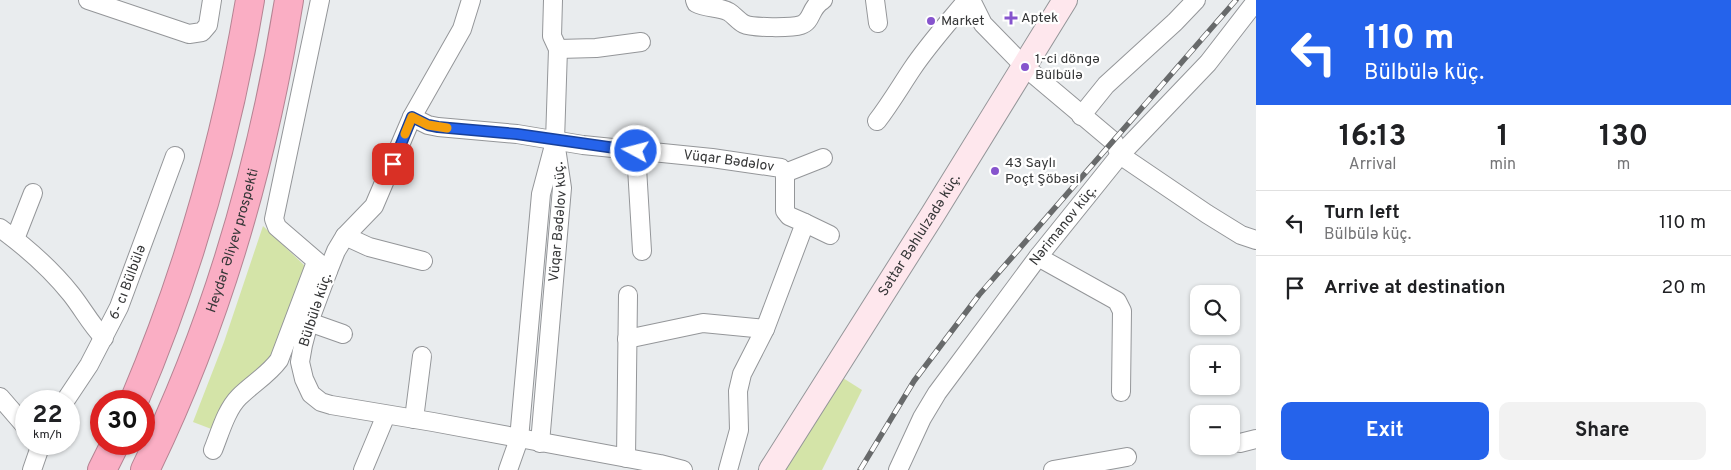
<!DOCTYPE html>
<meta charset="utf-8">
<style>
body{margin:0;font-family:Overpass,sans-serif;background:#f2f2f2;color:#202124;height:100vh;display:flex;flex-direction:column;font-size:19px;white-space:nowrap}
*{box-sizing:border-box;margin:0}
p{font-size:16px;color:#757577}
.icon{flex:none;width:28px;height:28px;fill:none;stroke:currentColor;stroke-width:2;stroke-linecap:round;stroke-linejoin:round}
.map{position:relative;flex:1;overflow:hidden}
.details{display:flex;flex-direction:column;background:#fff;width:475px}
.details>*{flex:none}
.top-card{background:#2563eb;color:#fff;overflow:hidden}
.buttons{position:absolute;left:1190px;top:285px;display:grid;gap:10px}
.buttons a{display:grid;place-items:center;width:50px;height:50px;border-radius:10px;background:#fff;box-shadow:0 1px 4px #0004;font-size:25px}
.speed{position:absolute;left:15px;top:390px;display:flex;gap:10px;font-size:25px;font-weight:700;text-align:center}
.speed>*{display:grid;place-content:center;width:65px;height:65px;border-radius:50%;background:#fff;box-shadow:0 1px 4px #0004;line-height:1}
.speed small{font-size:12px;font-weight:400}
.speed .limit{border:8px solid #d22;background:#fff;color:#111}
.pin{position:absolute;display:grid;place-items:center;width:42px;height:42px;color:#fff;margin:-21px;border-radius:10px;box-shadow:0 2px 8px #0006}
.me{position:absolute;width:55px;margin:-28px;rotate:277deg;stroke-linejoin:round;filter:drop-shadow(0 0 4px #0008)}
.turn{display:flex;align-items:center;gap:18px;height:105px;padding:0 25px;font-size:22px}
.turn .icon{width:65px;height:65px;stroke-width:2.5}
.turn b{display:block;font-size:35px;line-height:42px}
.eta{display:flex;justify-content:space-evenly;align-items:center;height:85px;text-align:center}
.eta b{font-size:30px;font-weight:700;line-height:35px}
.cta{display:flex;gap:10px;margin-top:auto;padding:10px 25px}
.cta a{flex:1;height:58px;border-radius:10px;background:#2563eb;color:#fff;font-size:20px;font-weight:700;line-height:58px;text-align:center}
.cta a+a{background:#f2f2f2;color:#202124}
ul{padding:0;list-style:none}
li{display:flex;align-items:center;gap:15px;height:65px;padding:0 25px;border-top:1px solid #e0e0e0}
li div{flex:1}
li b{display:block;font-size:19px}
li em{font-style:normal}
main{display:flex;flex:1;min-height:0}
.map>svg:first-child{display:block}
.green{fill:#d4e4a8}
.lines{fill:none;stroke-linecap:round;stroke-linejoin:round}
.street-casing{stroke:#949699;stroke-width:20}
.secondary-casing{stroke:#949699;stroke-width:26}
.highway-casing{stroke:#b58493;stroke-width:30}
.street{stroke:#fff;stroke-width:18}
.secondary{stroke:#fee7ed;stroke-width:24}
.highway{stroke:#faaec4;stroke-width:28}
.rail-casing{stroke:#686a6b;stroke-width:5.5}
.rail{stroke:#fff;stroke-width:4;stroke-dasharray:11;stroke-linecap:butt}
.route-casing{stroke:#184099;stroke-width:12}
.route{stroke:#2563eb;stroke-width:9}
.slow{stroke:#f59e0b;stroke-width:9}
.poi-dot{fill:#8654cd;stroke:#fff;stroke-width:2}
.labels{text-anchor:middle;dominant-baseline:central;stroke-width:4.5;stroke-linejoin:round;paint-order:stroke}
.poi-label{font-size:14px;fill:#353637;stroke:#fff;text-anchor:start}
.street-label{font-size:14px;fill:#353637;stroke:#fff}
</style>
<main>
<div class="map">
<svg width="1256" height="470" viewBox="0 0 1256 470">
<rect width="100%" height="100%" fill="#e9ecee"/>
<g class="green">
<polygon points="263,226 304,265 306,277 273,361 214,430 193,422 224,342"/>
<polygon points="843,378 862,390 822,470 784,470"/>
</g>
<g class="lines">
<g class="street-casing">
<g id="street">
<polyline points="88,0 189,34 202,32 208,25 212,0"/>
<polyline points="320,0 274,219 277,227 328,271"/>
<polyline points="471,0 462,29 412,117 374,206 345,236 336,251 328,271 309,322 303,345 300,362 304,379 311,394 321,402 331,405 433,422 660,464 683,470"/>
<path d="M 695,0 L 696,3 C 707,9 719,6 729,12 C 734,15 738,21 744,24 C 752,28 792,28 801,25 C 813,21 809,8 823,0"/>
<polyline points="875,0 878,23"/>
<polyline points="971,0 983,24 1025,67 1114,142 1120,155 1207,214 1241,235 1256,240"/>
<polyline points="558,49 596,48 641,42"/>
<polyline points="1081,116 1106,85 1175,22 1196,0"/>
<path id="s1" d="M 412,117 L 428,125 L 438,127 L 517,134 L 583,145 L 712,158 L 781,168 L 785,173 L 785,211 L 789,216 L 805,223 L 765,329 L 742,374 L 738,391 L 739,430 L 728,470"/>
<path d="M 877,121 C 890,104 900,87 912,69 C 928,45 948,23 967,0"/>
<polyline points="636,151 642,251"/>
<polyline points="785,173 823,158"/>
<polyline points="805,223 830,235"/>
<path d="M 0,228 C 26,247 51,269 71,294 C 83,309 91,325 104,338"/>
<polyline points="345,236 369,247 423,261"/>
<polyline points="15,239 33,193"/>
<polyline points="1038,257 1117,301 1122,311 1121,392"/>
<polyline points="309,322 343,334"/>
<polyline points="627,339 703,323 765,329"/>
<polyline points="0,397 26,427"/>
<path id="s2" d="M 65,401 L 89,365 L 119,307 L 175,156"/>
<polyline points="414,419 422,356"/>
<path id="s3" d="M 540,443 L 562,188 L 555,141 L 558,49 L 552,36 L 553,0"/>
<polyline points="1240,443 1256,439"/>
<path d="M 213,450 C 220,433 226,410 239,397 C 252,384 268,375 279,360 L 316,262"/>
<polyline points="626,458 628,295"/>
<polyline points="32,470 41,444"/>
<polyline points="363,470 386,415"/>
<polyline points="508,470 519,439 541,194 553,149"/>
<path id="s4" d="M 898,470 L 922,418 L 937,393 L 1038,257 L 1120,155 L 1208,63 L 1256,1"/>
<polyline points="1053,470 1127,457"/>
</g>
</g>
<g class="secondary-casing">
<g id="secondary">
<path id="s5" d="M 771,470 L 933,214 L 1065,0"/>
</g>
</g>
<g class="highway-casing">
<g id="highway">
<path d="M 134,401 C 188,274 227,136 250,0"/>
<polyline points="102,470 115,444"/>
<path id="s6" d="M 145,470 C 217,323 263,161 289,0"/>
</g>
</g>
<use href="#street" class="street"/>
<use href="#secondary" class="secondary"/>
<use href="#highway" class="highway"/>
<g class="rail-casing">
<polyline id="rail" points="860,470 914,381 979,295 1236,0"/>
</g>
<use href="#rail" class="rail"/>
</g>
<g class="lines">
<g class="route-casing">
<polyline id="route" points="393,164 412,117 428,125 438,127 517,134 636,151"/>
</g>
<use href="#route" class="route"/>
<polyline class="slow" points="405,134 412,117 428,125 447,128"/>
</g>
<g class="poi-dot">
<path d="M1008.5 10.5h5v5h5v5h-5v5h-5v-5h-5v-5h5z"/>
<circle cx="931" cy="21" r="5"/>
<circle cx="1025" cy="67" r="5"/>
<circle cx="995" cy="171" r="5"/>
</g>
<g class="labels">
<g class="poi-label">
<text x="1021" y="18">Aptek</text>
<text x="941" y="21">Market</text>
<text x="1035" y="59">1-ci döngə<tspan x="1035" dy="16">Bülbülə</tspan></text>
<text x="1005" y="163">43 Saylı<tspan x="1005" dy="16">Poçt Şöbəsi</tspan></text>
</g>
<g class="street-label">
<text stroke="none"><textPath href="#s1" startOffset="321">Vüqar Bədəlov</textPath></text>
<text stroke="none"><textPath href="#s3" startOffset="222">Vüqar Bədəlov küç.</textPath></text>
<text stroke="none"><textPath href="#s4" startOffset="296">Nərimanov küç.</textPath></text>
<text stroke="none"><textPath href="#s5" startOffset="278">Səttar Bəhlulzadə küç.</textPath></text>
<text stroke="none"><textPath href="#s6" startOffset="246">Heydər Əliyev prospekti</textPath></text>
<text stroke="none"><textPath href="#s2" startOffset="135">6- cı Bülbülə</textPath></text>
<text transform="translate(316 310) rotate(-72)">Bülbülə küç.</text>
</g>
</g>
</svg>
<div class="buttons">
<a><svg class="icon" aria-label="search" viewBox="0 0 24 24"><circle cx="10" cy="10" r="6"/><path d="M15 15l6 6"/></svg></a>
<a>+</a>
<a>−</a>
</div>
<div class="speed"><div>22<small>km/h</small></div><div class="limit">30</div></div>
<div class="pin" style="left:393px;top:164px;background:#d93025"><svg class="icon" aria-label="arrive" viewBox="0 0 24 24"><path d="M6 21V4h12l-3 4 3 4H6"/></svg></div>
<svg class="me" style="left:636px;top:151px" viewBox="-20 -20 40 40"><circle r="17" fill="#2563eb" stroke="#fff" stroke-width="3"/><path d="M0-11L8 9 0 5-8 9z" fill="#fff"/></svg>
</div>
<section class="details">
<div class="top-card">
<div class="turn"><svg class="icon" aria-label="left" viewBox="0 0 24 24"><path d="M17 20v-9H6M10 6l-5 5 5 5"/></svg><div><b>110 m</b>Bülbülə küç.</div></div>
</div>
<div class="eta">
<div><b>16:13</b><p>Arrival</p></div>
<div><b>1</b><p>min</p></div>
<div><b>130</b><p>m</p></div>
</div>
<ul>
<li><svg class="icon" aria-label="left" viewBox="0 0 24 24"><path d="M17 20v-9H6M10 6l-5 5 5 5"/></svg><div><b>Turn left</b><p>Bülbülə küç.</p></div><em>110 m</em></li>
<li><svg class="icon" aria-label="arrive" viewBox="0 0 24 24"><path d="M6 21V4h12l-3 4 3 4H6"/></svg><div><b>Arrive at destination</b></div><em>20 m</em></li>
</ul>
<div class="cta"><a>Exit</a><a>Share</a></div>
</section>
</main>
